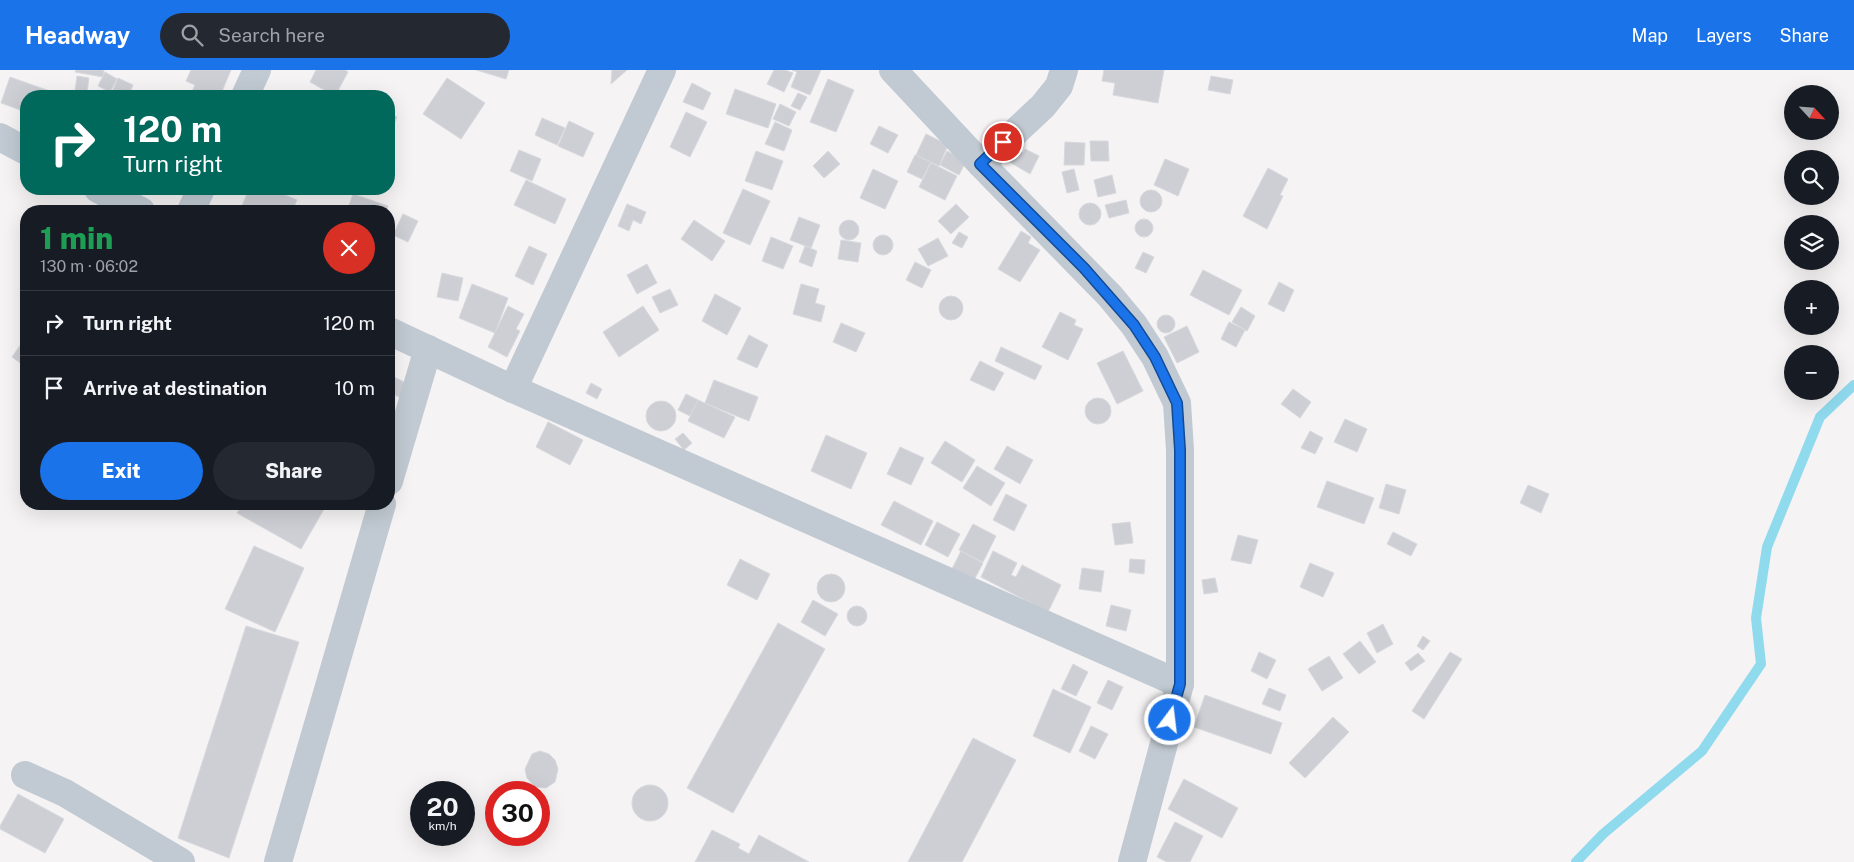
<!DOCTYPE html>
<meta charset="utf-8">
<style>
body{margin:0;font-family:"Public Sans",sans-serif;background:#242831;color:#f1f3f6;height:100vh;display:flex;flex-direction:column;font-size:19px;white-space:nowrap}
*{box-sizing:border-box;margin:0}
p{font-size:16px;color:#9ea1a6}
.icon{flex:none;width:28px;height:28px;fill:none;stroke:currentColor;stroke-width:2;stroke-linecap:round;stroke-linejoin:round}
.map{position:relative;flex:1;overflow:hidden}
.panel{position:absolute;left:20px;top:135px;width:375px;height:305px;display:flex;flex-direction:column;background:#171b24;border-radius:20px;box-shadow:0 5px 20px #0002}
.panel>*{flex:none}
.hud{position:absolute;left:20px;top:20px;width:375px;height:105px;border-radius:20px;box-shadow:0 5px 20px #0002;background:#00695c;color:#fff;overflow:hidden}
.needle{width:32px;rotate:116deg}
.fabs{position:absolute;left:1784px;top:15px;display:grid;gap:10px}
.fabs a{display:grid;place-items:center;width:55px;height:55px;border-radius:50%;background:#171b24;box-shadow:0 5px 20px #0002;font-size:25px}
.speed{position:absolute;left:410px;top:711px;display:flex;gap:10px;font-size:25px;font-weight:700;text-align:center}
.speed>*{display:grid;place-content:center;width:65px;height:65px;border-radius:50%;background:#171b24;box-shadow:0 5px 20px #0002;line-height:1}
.speed small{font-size:12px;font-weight:400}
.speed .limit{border:8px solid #d22;background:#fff;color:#111}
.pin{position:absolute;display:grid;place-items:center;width:42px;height:42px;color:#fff;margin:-21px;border:2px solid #fff;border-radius:50%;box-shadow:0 1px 5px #0007}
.me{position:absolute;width:55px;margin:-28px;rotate:15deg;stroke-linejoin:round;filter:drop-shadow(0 0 4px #0008)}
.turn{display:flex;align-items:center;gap:18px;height:105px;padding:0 20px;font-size:22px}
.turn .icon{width:65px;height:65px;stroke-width:2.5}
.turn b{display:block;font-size:35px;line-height:42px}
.round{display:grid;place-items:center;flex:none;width:52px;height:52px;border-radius:26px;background:#242831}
.head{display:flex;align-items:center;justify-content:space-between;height:85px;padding:0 20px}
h1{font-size:30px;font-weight:800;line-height:38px;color:#1e9e55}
.primary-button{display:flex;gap:10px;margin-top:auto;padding:10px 20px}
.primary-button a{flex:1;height:58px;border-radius:30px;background:#1a73e8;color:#fff;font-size:20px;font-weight:800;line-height:58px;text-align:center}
.primary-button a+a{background:#242831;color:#f1f3f6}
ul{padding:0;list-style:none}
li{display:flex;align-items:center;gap:15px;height:65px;padding:0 20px;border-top:1px solid #363941}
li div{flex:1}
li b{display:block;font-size:19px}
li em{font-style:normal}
header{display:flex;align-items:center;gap:30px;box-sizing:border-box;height:70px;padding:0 25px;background:#1a73e8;color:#fff}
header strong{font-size:24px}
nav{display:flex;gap:28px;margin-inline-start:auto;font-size:18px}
.search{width:350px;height:45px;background:#242831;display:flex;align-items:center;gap:12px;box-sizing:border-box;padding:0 18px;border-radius:28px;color:#9ea1a6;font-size:19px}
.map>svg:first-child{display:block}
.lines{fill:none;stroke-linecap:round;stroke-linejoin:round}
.stream{stroke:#90daee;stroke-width:10}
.building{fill:#cdcfd5;stroke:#d7d9de}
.minor{stroke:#c1cad2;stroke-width:28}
.route-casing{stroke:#114b97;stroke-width:12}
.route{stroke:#1a73e8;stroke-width:9}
</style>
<header>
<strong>Headway</strong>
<div class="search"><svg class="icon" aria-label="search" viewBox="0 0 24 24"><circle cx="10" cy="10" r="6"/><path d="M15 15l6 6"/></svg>Search here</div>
<nav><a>Map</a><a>Layers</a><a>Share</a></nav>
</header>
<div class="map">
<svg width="1854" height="792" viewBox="0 0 1854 792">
<rect width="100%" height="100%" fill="#f5f3f3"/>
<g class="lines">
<polyline class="stream" points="1576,792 1603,764 1702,681 1761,594 1756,548 1767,477 1820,347 1854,315"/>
</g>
<g class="building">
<polygon points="76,0 104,0 103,7 75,2"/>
<polygon points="191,0 231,0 220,26 190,26 195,15 186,11"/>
<polygon points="316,0 345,0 348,2 335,26 310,12"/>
<polygon points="476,0 509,0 506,9"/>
<polygon points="612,0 627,0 611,14"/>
<polygon points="774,0 785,0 793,3 784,22 767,14"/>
<polygon points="792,0 821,0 810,25 791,17 797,2"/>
<polygon points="1104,0 1164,0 1158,33 1113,25 1115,13 1102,11"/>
<polygon points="105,2 117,9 110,22 98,16"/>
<polygon points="77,6 89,8 87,22 75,21"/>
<polygon points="1211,6 1233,10 1230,24 1208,20"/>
<polygon points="10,7 61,25 60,26 26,26 26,42 1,33"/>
<polygon points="118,8 133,15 128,26 120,26 112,22"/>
<polygon points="447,8 485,33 461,69 423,44"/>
<polygon points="828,9 854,20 836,62 810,52"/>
<polygon points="692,13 711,23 703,40 683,32"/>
<polygon points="735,19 776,34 768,58 726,44"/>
<polygon points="798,23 807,27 800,40 791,36"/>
<polygon points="780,34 796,42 789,56 773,49"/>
<polygon points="686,42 707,52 690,87 670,77"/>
<polygon points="389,44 397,47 389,65"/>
<polygon points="542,48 565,58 557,75 535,65"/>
<polygon points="569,51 594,63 583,87 558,76"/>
<polygon points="775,52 792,60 784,81 765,74"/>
<polygon points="879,56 898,65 888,83 870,74"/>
<polygon points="926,64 948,75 939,96 916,85"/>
<polygon points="1090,71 1108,71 1109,91 1091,91"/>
<polygon points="1065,72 1085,73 1084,95 1064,95"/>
<polygon points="1012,78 1023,83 1025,79 1039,86 1030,104 1006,90"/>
<polygon points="519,80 541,89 532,111 510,101"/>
<polygon points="756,81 783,91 772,120 745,111"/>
<polygon points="828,81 840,94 824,108 813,96"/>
<polygon points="947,81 966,91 959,105 940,95"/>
<polygon points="915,85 931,92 922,109 907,102"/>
<polygon points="1165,89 1189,99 1178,126 1154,115"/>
<polygon points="931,93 957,106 945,130 919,117"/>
<polygon points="1268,98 1288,109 1280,125 1283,126 1267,159 1243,146"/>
<polygon points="873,99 898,111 885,139 860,128"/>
<polygon points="1074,99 1079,120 1067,123 1062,102"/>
<polygon points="1112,105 1116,123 1098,127 1094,110"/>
<polygon points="526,110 566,129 555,154 514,135"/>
<polygon points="249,119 271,119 297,130 292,141 254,141 242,136"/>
<polygon points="743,119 770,131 750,175 723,163"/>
<circle cx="1151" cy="131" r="11"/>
<polygon points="353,124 388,136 386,141 347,141"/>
<polygon points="1126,130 1129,143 1109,148 1105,135"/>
<circle cx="1090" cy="144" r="11"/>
<polygon points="627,134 646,142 641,154 633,150 629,161 618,156"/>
<polygon points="956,134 969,147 951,164 938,151"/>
<polygon points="403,144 418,151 408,172 393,165"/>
<polygon points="799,147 820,155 811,178 790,170"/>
<circle cx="1144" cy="158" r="9"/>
<circle cx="849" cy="160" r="10"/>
<polygon points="694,150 725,171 712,191 681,169"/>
<polygon points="1021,161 1031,167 1028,173 1040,180 1020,212 998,199"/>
<polygon points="959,162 968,167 962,178 952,173"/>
<circle cx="883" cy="175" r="10"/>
<polygon points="771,167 793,176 783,199 762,191"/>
<polygon points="938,168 948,186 928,196 918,179"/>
<polygon points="841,170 861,173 858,192 838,189"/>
<polygon points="529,176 547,184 533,215 515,206"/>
<polygon points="805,176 817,181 812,197 799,192"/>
<polygon points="1143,182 1154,187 1146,203 1135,198"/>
<polygon points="915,192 931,200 922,218 906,210"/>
<polygon points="647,194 657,213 637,224 627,205"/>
<polygon points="1203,200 1242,220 1229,245 1190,225"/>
<polygon points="442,203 463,208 458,231 437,227"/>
<polygon points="1279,212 1294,220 1284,242 1268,234"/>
<polygon points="472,214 508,228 495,263 459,248"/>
<polygon points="801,214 819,219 815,233 825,236 821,252 793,244"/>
<polygon points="670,219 678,235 660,243 652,227"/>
<polygon points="715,224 741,238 727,265 702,251"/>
<circle cx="951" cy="238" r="12"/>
<polygon points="508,236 524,244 516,259 520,261 507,287 488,277"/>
<polygon points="643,236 659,260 619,287 603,262"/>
<polygon points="1241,237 1255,246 1247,261 1232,252"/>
<polygon points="1060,242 1076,250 1074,255 1083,259 1068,290 1042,277"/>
<circle cx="1166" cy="254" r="9"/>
<polygon points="1229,252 1245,260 1236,277 1221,269"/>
<polygon points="841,253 865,263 856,282 833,272"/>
<polygon points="1187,256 1199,282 1177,293 1164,267"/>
<polygon points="749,265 768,275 757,298 737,289"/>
<polygon points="26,267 26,297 12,287"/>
<polygon points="1001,277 1042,296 1035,310 995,291"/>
<polygon points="1123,281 1143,321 1117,334 1097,293"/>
<polygon points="980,291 1004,303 994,321 970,310"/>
<polygon points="394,307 408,314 401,328 389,322 389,317"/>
<polygon points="714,310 758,327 749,351 705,333"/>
<polygon points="591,313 602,319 597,329 586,323"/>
<polygon points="1293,319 1311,332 1300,348 1281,334"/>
<polygon points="686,324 698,330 690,346 678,340"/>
<circle cx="1098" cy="341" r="13"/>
<polygon points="698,330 735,347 724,368 688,351"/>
<circle cx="661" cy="346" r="15"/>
<polygon points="1345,349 1367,359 1357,382 1334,372"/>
<polygon points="548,352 583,370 570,395 536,377"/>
<polygon points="1310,361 1323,368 1315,384 1301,378"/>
<polygon points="683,363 692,373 684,380 675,369"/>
<polygon points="826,365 867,383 851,419 811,401"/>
<polygon points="945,371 975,390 962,412 931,393"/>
<polygon points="1007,376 1033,390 1020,414 994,399"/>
<polygon points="900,377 924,388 911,415 887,404"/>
<polygon points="977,396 1005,413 991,436 963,418"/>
<polygon points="1327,411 1374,428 1364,454 1317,437"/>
<polygon points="1386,414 1406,420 1399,444 1379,438"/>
<polygon points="1528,415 1549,424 1541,443 1520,433"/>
<polygon points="1006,424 1027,435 1014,461 993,450"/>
<polygon points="894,431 933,451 921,475 881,455"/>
<polygon points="242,434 327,434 301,479 237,443"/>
<polygon points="937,452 960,464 948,487 925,475"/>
<polygon points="1130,452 1133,473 1115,475 1112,454"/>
<polygon points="973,454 996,466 983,492 959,480"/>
<polygon points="1393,462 1417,474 1411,486 1387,474"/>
<polygon points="1238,465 1258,470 1251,494 1231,490"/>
<polygon points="254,476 304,498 275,562 225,539"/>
<polygon points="961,481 983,493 972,514 950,503"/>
<polygon points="993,481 1017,493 1011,505 1016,507 1022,495 1061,515 1048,542 981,507"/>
<polygon points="740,489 770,504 757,530 727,515"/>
<polygon points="1130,489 1145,490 1144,504 1129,502"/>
<polygon points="1310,493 1334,503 1323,527 1300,517"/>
<polygon points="1082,498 1104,501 1101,522 1079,519"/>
<circle cx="831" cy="518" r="14"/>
<polygon points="1215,508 1218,522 1204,524 1202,510"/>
<polygon points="813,530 838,544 825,566 801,552"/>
<polygon points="1111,535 1131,540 1126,561 1106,556"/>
<circle cx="857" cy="546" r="10"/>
<polygon points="778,553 825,579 733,743 687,718"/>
<polygon points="1383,554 1393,574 1377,583 1367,563"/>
<polygon points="246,556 299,572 229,788 178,768"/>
<polygon points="1423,566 1430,571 1423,580 1417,576"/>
<polygon points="1360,571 1376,592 1359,604 1343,584"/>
<polygon points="1259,582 1276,590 1267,609 1251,601"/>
<polygon points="1450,582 1462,589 1424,649 1412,641"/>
<polygon points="1418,583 1425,591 1411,601 1405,593"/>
<polygon points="1329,586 1343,608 1322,621 1308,599"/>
<polygon points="1073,594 1088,602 1076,626 1061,619"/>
<polygon points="1108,610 1123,617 1112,640 1097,633"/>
<polygon points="1269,618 1286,625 1280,641 1262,634"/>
<polygon points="1053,619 1091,637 1070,683 1033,666"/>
<polygon points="1205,625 1282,653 1271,684 1194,657"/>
<polygon points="1333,647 1349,662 1305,708 1289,693"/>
<polygon points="1091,656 1108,664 1095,689 1079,681"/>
<polygon points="973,668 1016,690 962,792 908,792"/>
<polygon points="540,681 549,684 555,690 558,699 555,712 546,718 535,717 527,708 525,699 532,684"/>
<polygon points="1184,709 1238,738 1222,768 1168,739"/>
<circle cx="650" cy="733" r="18"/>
<polygon points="18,724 64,749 45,783 0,759 0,756"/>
<polygon points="1175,752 1203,766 1190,792 1167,792 1157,787"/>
<polygon points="712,760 740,774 738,778 749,784 759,765 809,792 695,792"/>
</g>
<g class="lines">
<g class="minor">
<polyline points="893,0 981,94 1110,226 1134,255 1155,287 1177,333 1180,380 1180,614 1132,792"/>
<polyline points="245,26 257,0"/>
<polyline points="0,67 26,81"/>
<polyline points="981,94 1043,36 1059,16 1064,0"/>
<polyline points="98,119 141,141"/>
<polyline points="191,141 201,119"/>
<polyline points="389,261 513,319 1180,614"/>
<polyline points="513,319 662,0"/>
<polyline points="389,411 428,279"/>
<polyline points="25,705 65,723 181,792"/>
<polyline points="278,792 382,434"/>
</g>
</g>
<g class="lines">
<g class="route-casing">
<polyline id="route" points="1003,72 980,94 1084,198 1134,255 1155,287 1177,333 1180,380 1180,614 1170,650"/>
</g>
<use href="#route" class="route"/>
</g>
</svg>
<div class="fabs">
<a><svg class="needle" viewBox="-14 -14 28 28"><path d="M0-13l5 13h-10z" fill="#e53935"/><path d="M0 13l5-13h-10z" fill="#9ea1a6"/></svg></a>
<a><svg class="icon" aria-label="search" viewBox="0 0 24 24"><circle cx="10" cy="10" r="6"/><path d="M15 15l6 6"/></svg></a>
<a><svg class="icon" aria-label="layers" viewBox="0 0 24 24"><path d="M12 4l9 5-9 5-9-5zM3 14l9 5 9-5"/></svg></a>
<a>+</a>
<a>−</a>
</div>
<div class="speed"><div>20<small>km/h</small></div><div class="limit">30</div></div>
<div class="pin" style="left:1003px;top:72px;background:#d93025"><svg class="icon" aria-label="arrive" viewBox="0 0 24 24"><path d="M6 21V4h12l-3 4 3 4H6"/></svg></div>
<svg class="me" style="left:1170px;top:650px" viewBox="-20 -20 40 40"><circle r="17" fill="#1a73e8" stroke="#fff" stroke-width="3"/><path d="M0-11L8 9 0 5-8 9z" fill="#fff"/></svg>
<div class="hud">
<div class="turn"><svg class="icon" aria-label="right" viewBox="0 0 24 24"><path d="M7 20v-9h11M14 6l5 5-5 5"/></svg><div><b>120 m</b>Turn right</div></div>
</div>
<section class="panel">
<div class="head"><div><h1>1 min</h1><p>130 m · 06:02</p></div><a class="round" style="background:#d93025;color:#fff"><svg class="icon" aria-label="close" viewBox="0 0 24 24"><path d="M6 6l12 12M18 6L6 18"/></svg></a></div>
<ul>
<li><svg class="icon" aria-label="right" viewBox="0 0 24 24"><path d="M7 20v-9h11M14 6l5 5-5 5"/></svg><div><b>Turn right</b></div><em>120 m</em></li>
<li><svg class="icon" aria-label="arrive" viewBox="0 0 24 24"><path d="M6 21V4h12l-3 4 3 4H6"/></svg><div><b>Arrive at destination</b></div><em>10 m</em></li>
</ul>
<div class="primary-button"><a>Exit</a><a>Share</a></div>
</section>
</div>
